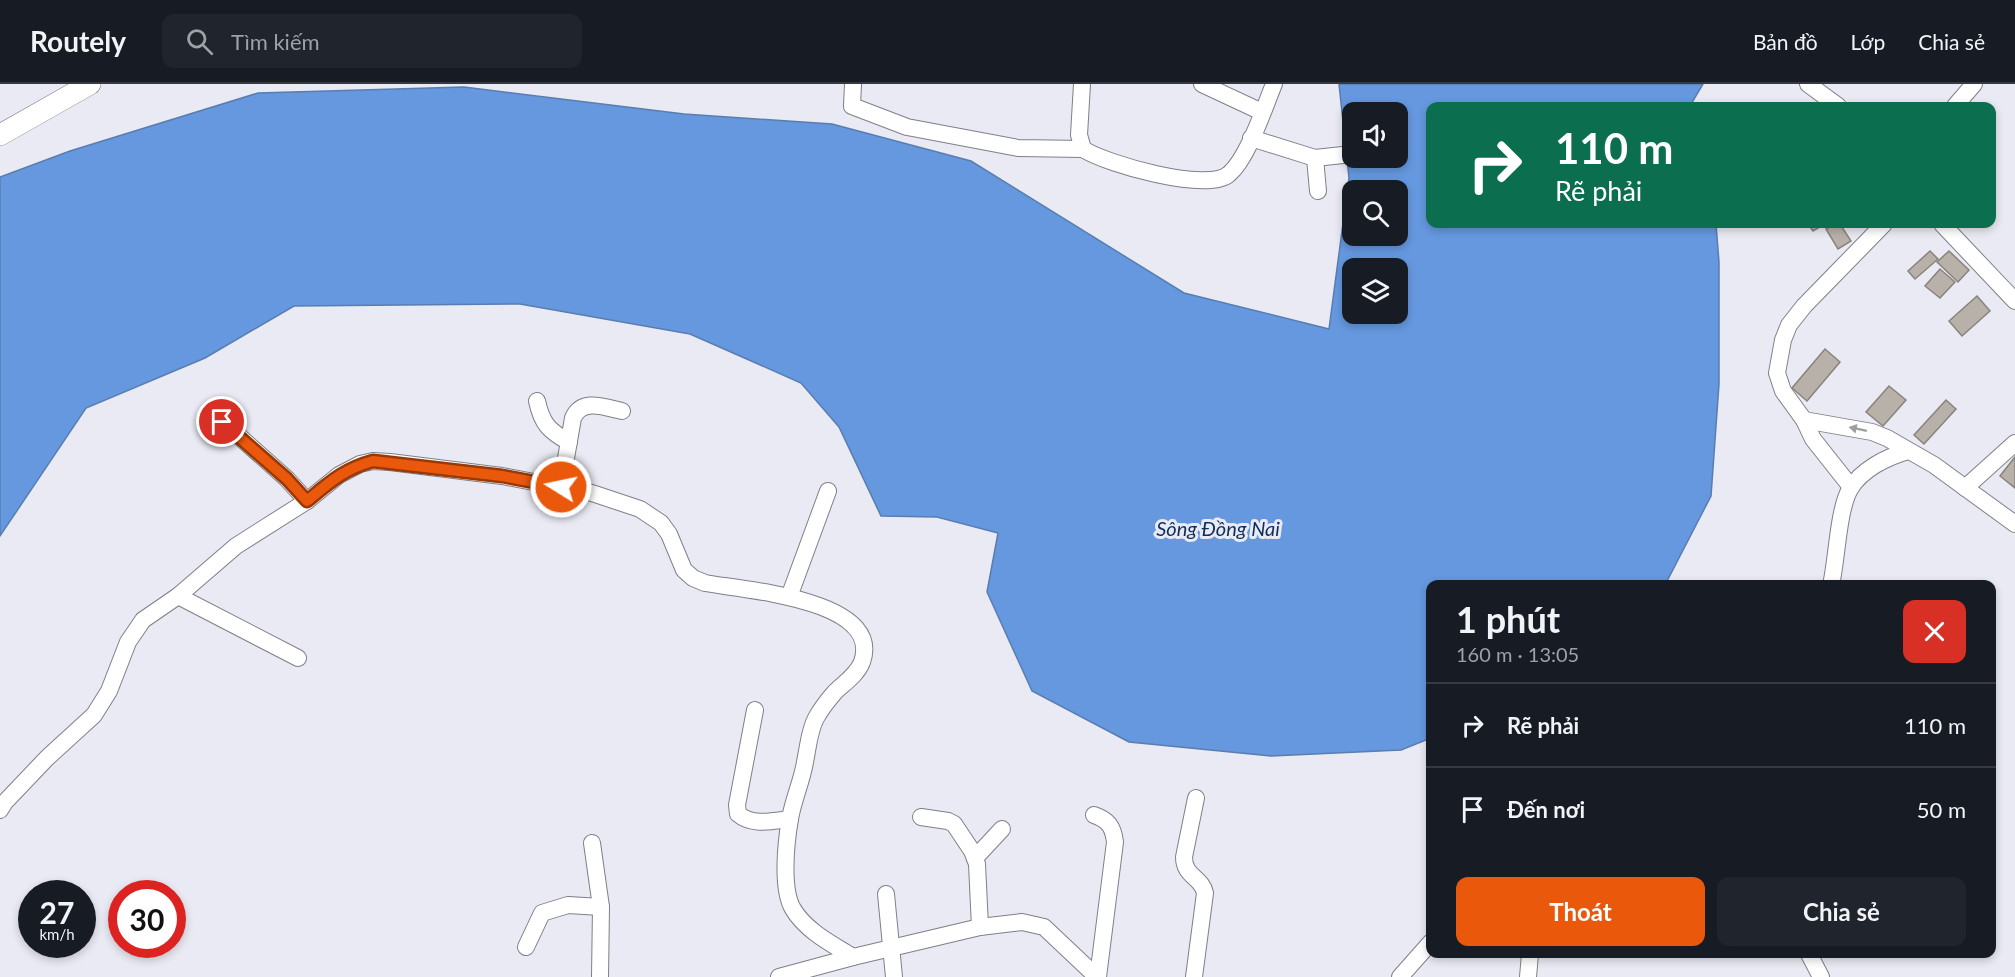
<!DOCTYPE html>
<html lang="vi">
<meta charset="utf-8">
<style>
body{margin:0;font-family:Lato,sans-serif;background:#20242c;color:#f1f3f6;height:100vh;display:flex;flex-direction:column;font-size:22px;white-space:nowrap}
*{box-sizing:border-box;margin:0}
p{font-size:20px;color:#9ea1a6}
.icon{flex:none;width:33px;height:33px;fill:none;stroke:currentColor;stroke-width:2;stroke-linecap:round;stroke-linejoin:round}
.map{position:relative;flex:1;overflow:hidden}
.sheet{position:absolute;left:1426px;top:496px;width:570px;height:378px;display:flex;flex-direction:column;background:#171b24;border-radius:12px;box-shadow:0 3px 9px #0003}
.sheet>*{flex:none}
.guide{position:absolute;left:1426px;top:18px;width:570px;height:126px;border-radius:12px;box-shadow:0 3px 9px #0003;background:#0b6e4f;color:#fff;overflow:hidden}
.tools{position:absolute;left:1342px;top:18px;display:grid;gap:12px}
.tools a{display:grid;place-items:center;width:66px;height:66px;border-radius:12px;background:#171b24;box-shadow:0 3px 9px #0003;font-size:30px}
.speed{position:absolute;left:18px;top:796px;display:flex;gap:12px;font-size:30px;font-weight:700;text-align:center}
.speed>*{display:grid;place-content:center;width:78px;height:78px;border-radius:50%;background:#171b24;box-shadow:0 3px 9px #0003;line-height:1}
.speed small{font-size:15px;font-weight:400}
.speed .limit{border:9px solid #d22;background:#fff;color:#111}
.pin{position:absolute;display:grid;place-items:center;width:51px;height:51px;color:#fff;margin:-26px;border:3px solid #fff;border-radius:50%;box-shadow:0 2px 6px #0007}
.me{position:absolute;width:66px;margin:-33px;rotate:280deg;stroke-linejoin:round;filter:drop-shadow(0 0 4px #0008)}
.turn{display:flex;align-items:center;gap:21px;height:126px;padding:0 30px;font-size:27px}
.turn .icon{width:78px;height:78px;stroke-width:2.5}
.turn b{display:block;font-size:42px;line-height:51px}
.round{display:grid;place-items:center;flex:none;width:63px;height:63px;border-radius:12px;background:#20242c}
.overview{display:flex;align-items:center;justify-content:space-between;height:102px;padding:0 30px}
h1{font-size:36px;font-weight:700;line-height:45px}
.action{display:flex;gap:12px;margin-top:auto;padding:12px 30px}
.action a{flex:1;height:69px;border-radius:12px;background:#ea580c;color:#fff;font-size:24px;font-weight:700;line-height:69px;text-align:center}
.action a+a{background:#20242c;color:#f1f3f6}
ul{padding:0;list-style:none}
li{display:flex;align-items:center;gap:18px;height:84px;padding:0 30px;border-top:2px solid #363941}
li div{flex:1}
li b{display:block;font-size:22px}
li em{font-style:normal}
header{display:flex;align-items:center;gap:36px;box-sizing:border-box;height:84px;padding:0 30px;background:#171b24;border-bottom:2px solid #363941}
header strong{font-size:28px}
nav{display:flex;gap:33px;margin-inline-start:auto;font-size:21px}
.search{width:420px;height:54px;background:#20242c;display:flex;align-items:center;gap:15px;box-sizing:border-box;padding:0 21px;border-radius:12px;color:#9ea1a6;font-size:22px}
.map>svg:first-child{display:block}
.water{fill:#6598df;stroke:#597daf;stroke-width:1.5;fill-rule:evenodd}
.building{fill:#b8b1aa;stroke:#89837c;stroke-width:1.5}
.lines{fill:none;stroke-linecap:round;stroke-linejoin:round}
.minor-casing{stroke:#7f7f88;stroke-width:18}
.major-casing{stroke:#7f7f88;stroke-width:22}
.minor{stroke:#fff;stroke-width:16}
.major{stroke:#fff;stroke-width:21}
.oneway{fill:#9e9ea0}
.route-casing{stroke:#983908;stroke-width:15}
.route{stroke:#ea580c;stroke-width:10}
.labels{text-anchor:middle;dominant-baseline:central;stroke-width:6;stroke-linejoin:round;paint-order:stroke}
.water-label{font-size:20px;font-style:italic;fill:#0d2f5c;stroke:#e9eaf3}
</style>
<header>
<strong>Routely</strong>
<div class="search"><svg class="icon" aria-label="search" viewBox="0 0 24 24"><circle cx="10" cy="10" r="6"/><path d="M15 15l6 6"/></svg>Tìm kiếm</div>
<nav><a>Bản đồ</a><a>Lớp</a><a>Chia sẻ</a></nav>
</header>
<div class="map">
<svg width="2015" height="893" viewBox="0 0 2015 893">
<rect width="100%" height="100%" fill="#e9eaf3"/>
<path class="water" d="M 1339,0 L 1703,0 L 1690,22 L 1431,22 L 1431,140 L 1716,140 L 1719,178 L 1719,300 L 1711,412 L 1665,501 L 1431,501 L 1431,654 L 1401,666 L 1271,672 L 1129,658 L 1032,607 L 987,508 L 998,449 L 937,433 L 881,432 L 839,343 L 801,299 L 690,250 L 520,220 L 294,222 L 205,274 L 86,324 L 0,452 L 0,93 L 70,67 L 258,9 L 464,3 L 684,30 L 832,40 L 971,77 L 1184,209 L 1329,245 L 1349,94 ZM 1353,28 L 1398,28 L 1398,74 L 1353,74 ZM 1353,106 L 1398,106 L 1398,152 L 1353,152 ZM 1353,184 L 1398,184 L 1398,230 L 1353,230 Z"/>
<g class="building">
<polygon points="1808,140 1825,140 1813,147"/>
<polygon points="1836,140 1840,140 1851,157 1838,165 1826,145"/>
<polygon points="1930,167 1938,175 1915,195 1908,187"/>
<polygon points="1949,167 1969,186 1958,198 1937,178"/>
<polygon points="1940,185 1955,198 1940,214 1925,202"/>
<polygon points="1977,212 1990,227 1962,252 1949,237"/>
<polygon points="1825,265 1840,278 1807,317 1792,304"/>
<polygon points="1889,302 1906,316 1883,342 1866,328"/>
<polygon points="1946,316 1956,325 1924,360 1914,351"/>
<polygon points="2015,373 2015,404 2000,392"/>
</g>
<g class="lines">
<g class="minor-casing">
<g id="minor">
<polyline points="853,0 852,22 907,43 1018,64 1083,65"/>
<path d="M 1082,0 L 1079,51 L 1083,65 C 1106,80 1208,109 1229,90 C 1248,74 1264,24 1274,0"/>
<polyline points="1202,0 1262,28"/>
<polyline points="1808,0 1838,22"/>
<polyline points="1955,22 1974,0"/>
<polyline points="1251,54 1315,74 1352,70"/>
<polyline points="1315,74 1318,107"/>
<polyline points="1942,140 2015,217"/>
<path d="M 537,317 C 542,340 549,347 569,358"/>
<polyline points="1804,336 1872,348 1887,354 1934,381 2015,440"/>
<polyline points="222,337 287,395 307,417"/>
<path d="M 561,403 L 573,334 C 582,314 604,323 622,327"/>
<polyline points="1851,403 1813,355 1804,336 1783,307 1777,289 1783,256 1789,241 1804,222 1884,140"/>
<polyline points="1965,404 2015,359"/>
<path d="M 1831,501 C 1837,475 1838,426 1850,405 C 1862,385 1887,373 1908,367"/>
<polyline points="178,512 298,574"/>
<polyline points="789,513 828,407"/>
<path d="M 755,626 L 737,721 L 738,730 C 752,742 773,737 790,735"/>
<path d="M 0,726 L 5,718 L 47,674 L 94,631 L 109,607 L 128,558 L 143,536 L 178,512 L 236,462 L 307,417 L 339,391 L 360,380 L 373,377 L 390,378 L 502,392 L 592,409 L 640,425 L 661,439 L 669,450 L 684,486 L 693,494 L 705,499 C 742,506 884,515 862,578 C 857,591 844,599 835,608 C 828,616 821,625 816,634 C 809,647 808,664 805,678 C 802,697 793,716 790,735 C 786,758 781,805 793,825 C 806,847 832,860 853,873 L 980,843 L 1022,838 L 1044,843 L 1097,893"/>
<path d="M 1094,731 C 1108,736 1113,742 1115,758 L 1098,893"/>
<polyline points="921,733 948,737 954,740 972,767 977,780 980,843"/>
<polyline points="592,759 601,823 600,893"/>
<polyline points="975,774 1002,745"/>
<polyline points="886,810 894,893"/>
<polyline points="526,863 542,829 568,821 601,823"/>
<polyline points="1809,870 1821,893"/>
<polyline points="779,893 853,873"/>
<path d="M 1194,893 L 1205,809 C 1202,793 1184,793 1184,773 L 1196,714"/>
<polyline points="1400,893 1431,858"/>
<polyline points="1528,893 1530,870"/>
</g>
</g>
<g class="major-casing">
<polyline id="major" points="0,51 90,0"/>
</g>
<use href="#minor" class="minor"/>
<use href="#major" class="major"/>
</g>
<defs><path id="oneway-solid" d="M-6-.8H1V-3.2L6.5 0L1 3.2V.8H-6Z" transform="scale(1.5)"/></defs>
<use class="oneway" href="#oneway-solid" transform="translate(1858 345) rotate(-168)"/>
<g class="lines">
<g class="route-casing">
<path id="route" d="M 222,338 L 287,395 L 307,417 C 330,398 344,385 373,377 L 502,392 L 561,403"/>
</g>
<use href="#route" class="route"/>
</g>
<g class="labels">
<g class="water-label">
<text x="1218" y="444">Sông Đồng Nai</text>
</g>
</g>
</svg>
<div class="tools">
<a><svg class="icon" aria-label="sound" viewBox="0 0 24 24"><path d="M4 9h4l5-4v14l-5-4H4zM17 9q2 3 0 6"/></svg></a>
<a><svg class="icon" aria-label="search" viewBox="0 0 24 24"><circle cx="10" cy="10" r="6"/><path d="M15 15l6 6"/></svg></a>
<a><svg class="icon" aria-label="layers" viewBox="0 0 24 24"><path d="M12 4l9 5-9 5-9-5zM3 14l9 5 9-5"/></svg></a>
</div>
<div class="speed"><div>27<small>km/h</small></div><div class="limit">30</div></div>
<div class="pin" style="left:222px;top:338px;background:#d93025"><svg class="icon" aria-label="arrive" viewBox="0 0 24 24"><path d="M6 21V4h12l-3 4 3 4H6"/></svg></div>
<svg class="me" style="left:561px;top:403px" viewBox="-20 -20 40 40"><circle r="17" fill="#ea580c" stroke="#fff" stroke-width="3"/><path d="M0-11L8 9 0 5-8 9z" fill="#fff"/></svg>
<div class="guide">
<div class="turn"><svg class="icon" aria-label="right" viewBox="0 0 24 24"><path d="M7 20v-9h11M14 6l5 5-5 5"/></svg><div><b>110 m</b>Rẽ phải</div></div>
</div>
<section class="sheet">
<div class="overview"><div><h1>1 phút</h1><p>160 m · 13:05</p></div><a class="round" style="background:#d93025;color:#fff"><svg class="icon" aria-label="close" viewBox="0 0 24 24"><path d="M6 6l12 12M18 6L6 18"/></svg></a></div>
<ul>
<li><svg class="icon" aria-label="right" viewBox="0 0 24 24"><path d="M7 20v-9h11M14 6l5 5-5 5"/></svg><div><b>Rẽ phải</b></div><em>110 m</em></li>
<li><svg class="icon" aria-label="arrive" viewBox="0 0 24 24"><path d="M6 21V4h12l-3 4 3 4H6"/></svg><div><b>Đến nơi</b></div><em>50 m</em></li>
</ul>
<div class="action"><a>Thoát</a><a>Chia sẻ</a></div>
</section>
</div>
